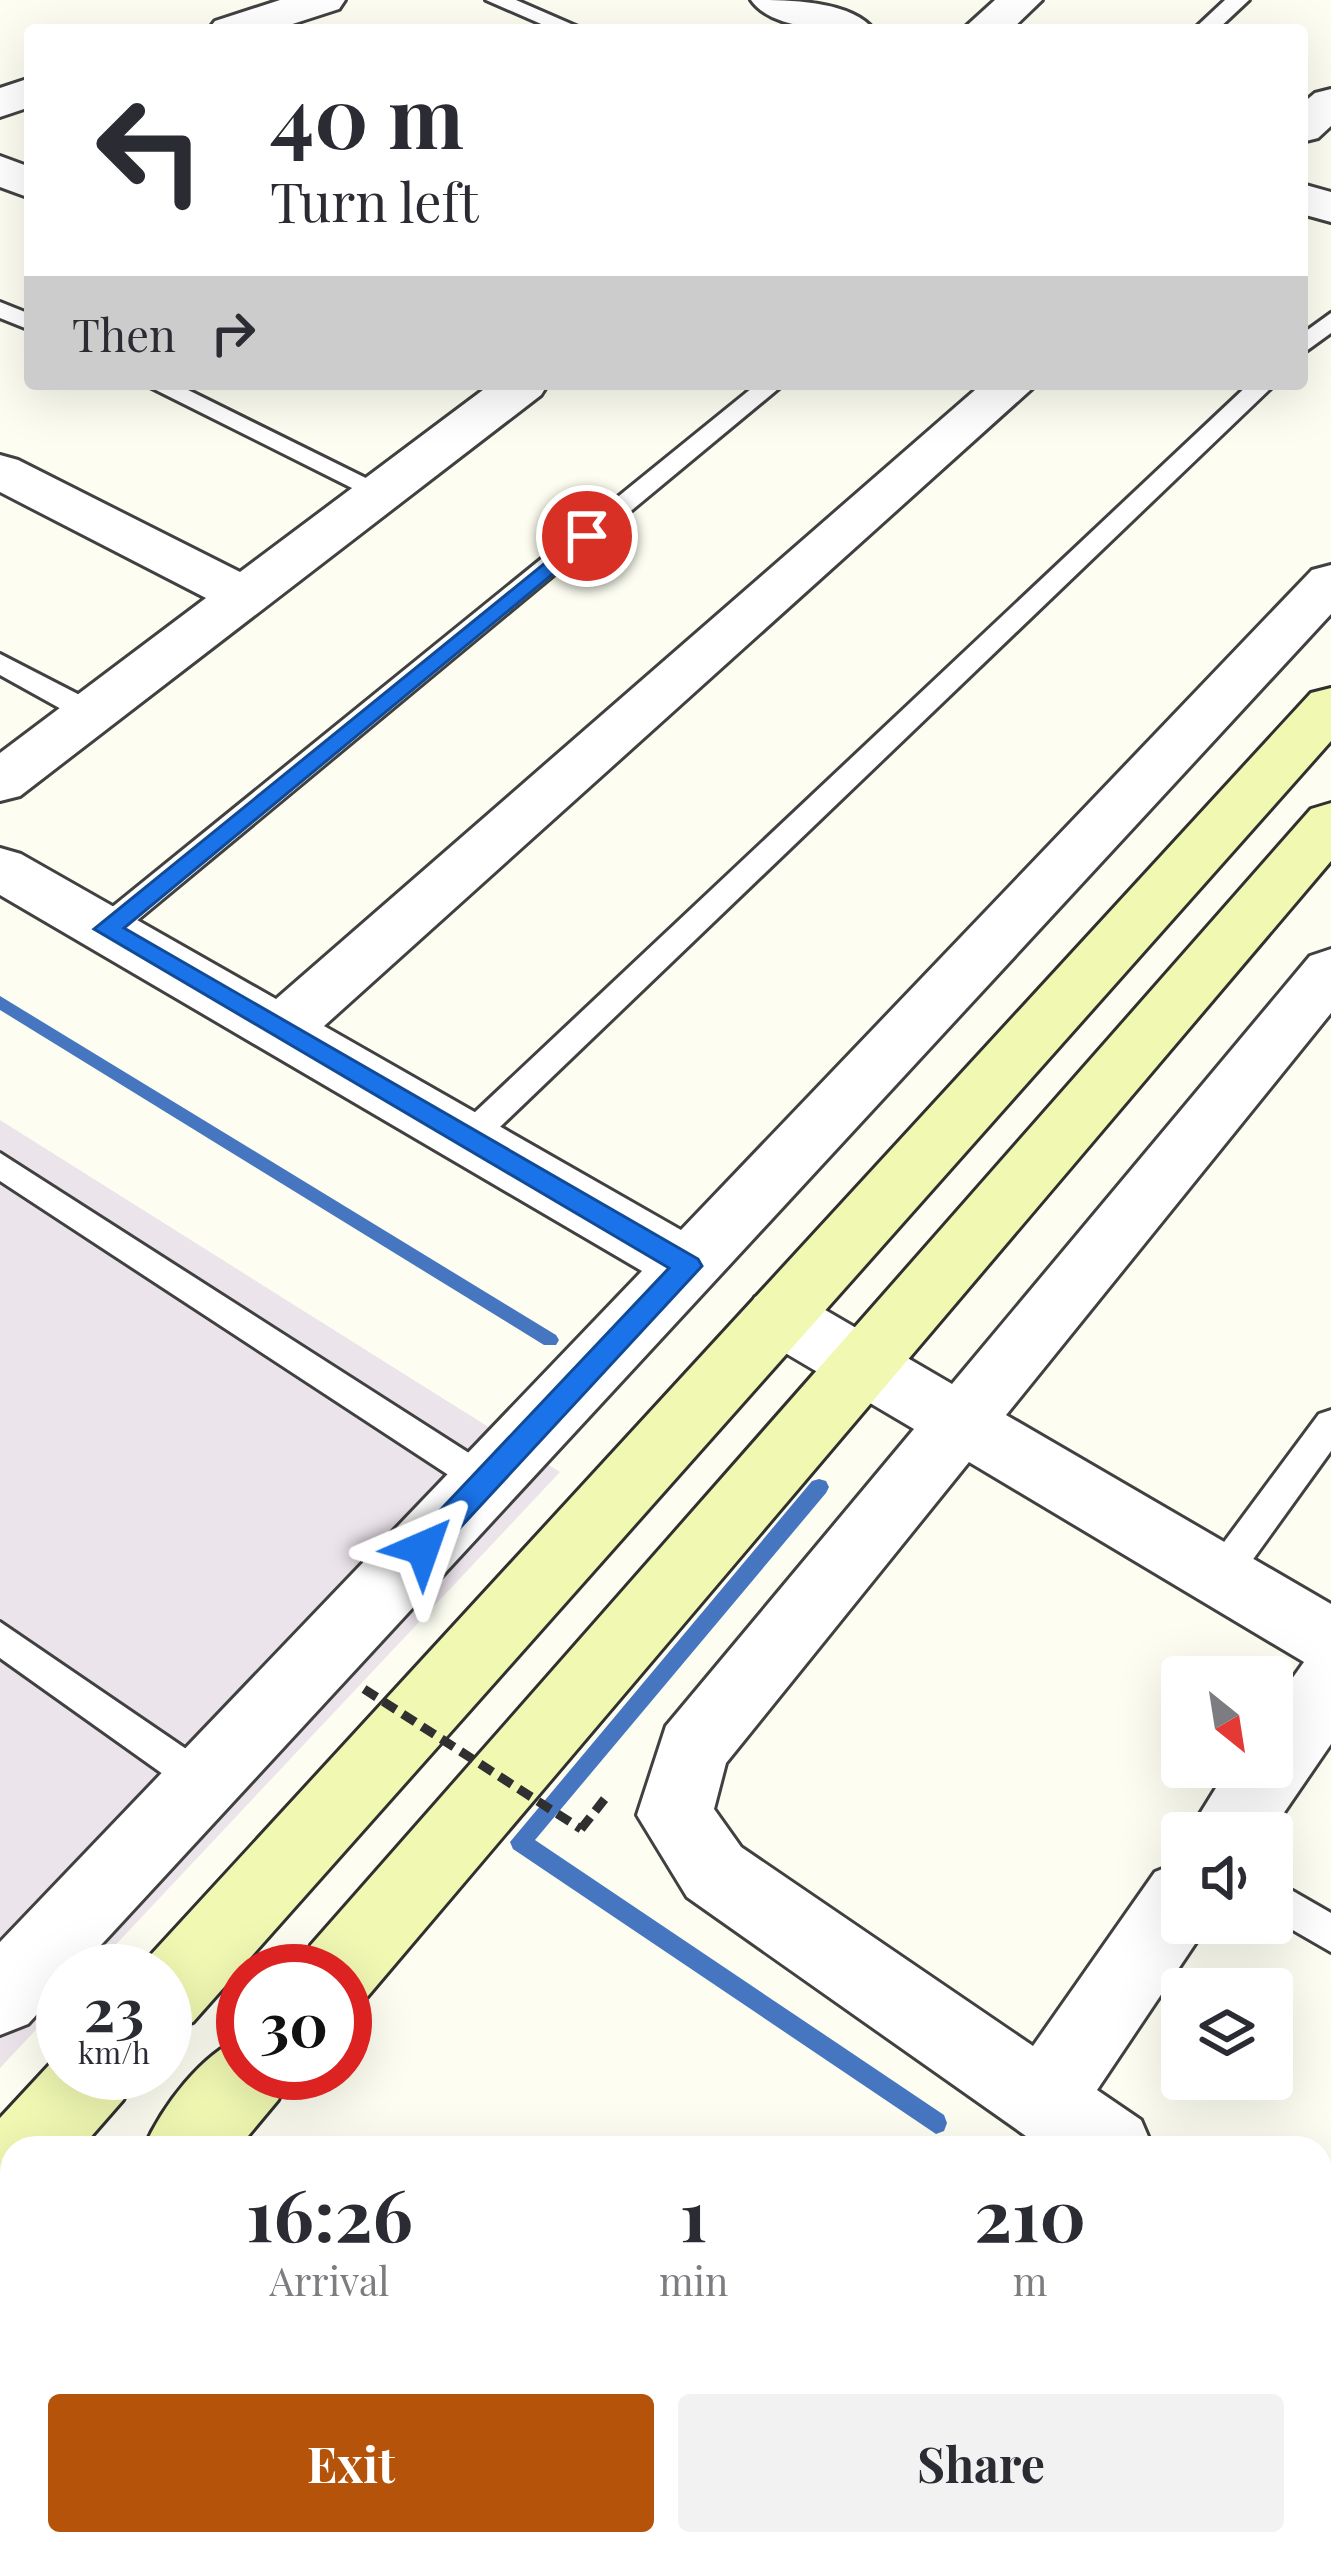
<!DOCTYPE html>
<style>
body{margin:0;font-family:"Playfair Display",serif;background:#f2f2f3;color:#2b2b33;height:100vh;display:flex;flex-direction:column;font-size:45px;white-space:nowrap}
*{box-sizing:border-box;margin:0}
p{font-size:39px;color:#7c7c81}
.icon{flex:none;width:66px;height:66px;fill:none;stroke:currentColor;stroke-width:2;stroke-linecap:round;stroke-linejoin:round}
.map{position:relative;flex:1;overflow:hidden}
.panel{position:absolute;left:0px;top:2136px;width:1332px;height:420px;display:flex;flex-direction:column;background:#fff;border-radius:36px 36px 0 0;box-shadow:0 12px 48px #0002}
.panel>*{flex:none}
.top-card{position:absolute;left:24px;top:24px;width:1284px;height:366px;border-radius:12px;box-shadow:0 12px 48px #0002;background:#fff;color:#2b2b33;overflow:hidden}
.needle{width:78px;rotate:150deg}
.buttons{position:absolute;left:1161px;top:1656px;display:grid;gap:24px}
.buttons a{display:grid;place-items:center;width:132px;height:132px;border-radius:12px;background:#fff;box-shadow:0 12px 48px #0002;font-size:60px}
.speed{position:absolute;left:36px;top:1944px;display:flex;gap:24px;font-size:60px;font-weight:700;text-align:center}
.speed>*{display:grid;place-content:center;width:156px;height:156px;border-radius:50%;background:#fff;box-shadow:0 12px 48px #0002;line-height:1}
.speed small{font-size:30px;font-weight:400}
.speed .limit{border:18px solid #d22;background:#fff;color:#111}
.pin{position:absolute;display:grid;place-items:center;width:102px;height:102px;color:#fff;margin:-51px;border:6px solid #fff;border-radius:50%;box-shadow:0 3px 12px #0007}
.me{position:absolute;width:132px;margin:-66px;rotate:43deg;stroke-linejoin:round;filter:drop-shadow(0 0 9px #0008)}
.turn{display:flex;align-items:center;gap:42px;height:252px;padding:0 48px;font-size:54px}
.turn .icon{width:156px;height:156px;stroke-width:2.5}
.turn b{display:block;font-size:84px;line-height:102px}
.then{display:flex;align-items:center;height:114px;padding:0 48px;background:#0003;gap:24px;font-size:45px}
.eta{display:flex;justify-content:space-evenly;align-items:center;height:204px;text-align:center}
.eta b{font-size:72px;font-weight:700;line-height:84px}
.cta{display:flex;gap:24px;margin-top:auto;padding:24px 48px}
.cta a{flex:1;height:138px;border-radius:12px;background:#b45309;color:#fff;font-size:48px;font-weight:700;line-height:138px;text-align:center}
.cta a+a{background:#f2f2f3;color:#2b2b33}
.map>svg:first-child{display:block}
.industrial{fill:#ece4eb}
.pitch{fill:#dceece}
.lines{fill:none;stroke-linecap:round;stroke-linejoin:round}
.stream{fill:#4776c1;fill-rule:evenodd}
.lane-casing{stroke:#414141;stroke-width:6}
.street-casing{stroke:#414141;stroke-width:6}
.secondary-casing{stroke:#303030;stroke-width:6}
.path{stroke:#303030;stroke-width:9;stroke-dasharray:15 8;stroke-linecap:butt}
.lane{fill:#fff;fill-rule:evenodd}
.street{fill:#fff;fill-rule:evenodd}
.secondary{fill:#f0f8b2;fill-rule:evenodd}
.path-bridge{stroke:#303030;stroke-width:9;stroke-dasharray:15 8;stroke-linecap:butt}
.route{fill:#1a73e8;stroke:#114b97;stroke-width:3}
</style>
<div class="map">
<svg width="1331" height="2556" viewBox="0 0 1331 2556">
<rect width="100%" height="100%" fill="#fdfef1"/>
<polygon class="industrial" points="0,1120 560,1472 91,1971 63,1971 63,2001 0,2068"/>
<polygon class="pitch" points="12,2437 12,2544 864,2544 880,2556 0,2556 0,2451"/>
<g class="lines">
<g class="stream">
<polygon points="0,996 556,1335 559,1340 556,1345 544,1345 0,1010"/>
<polygon points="819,1479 826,1481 829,1487 826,1493 535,1840 944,2115 947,2123 944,2131 936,2134 513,1849 510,1842 812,1481"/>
<polygon points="1320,2382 1331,2387 1331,2413 1320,2408"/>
</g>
<g class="lane-casing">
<g id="lane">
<polygon points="486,0 516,0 585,30 555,30"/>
<polygon points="1225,0 1249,0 1217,30 1193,30"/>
<polygon points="0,302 30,314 30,330 0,318"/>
<polygon points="1331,313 1331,333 1302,354 1302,334"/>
<polygon points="144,384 176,384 394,492 390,498 372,498"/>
<polygon points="757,384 784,384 117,937 95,937 91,929 95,921"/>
<polygon points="1249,384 1275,384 478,1148 456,1148 451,1139 456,1130"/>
<polygon points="0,654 101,706 105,713 101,720 81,720 0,675"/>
<polygon points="0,1153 497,1471 502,1481 497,1491 485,1495 473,1491 0,1181"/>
<polygon points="1331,1410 1331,1451 1233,1587 1220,1591 1207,1587 1202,1576 1207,1565 1319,1414"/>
<polygon points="0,1622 217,1770 223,1782 217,1794 204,1799 191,1794 0,1658"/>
<polygon points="1272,1879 1331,1913 1331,1952 1272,1918"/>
</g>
</g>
<g class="street-casing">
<g id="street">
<polygon points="280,0 345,0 339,9 274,30 208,30 215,21"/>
<path d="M 751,0 C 786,0 851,0 874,30 C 839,30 773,32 751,0 Z"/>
<polygon points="995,0 1042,0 1011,30 962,30"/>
<polygon points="30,78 30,107 0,117 0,88"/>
<polygon points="1331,89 1331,126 1318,138 1302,142 1302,104 1315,93"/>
<polygon points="0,156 30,167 30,198 0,187"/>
<polygon points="1302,184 1331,192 1331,222 1302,214"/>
<polygon points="491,384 548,384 541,395 20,796 0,801 0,753 206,598 0,492 0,455 18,460 240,572"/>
<polygon points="982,384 1037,384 324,1026 681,1230 1312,570 1331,565 1331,614 77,1971 63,1971 63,1986 28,2024 0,2035 0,1942 642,1271 0,895 0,848 21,854 276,999"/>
<polygon points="1331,949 1331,1013 1006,1415 1331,1604 1331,1744 1270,1833 1188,1833 1229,1767 1272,1767 1272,1707 1304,1662 969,1462 726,1763 714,1809 741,1847 1033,2046 1155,1872 1182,1861 1182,1923 1209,1923 1097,2090 1141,2120 1153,2148 1043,2148 687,1897 637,1815 666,1726 914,1429 755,1335 746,1316 755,1297 779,1289 803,1297 952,1384 1310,956"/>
<polygon points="0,2156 12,2161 12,2247 0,2242"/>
<polygon points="1320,2249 1331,2253 1331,2341 1320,2337"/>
</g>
</g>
<g class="secondary-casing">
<g id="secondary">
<polygon points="1331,688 1331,741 193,2022 165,2033 165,1971 137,1970 1311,693"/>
<polygon points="1331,803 1331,861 367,1997 345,2005 345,1971 300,1971 311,1945 1311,809"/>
<path d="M 243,2037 L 243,2073 L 290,2073 L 278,2100 L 238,2148 L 144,2148 C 162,2107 201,2054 243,2037 Z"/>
<polygon points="63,2050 63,2073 135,2073 123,2100 81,2148 12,2148 12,2182 0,2177 0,2118"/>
<polygon points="12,2303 12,2398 0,2403 0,2308"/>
</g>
</g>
<polyline class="path" points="581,1829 607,1796"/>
<use href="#lane" class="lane"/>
<use href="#street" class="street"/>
<use href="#secondary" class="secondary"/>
<polyline class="path-bridge" points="364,1689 581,1829"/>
</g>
<polygon class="route" points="587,529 594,531 594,540 124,928 698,1259 702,1266 433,1557 423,1561 412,1557 408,1548 412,1540 669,1268 94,929"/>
</svg>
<div class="buttons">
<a><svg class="needle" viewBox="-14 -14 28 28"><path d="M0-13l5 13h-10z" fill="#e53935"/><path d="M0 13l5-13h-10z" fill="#7c7c81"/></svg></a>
<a><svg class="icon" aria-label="sound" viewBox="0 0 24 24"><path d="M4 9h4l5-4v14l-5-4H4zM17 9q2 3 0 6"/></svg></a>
<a><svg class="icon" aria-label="layers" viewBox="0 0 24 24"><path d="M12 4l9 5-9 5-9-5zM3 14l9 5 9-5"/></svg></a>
</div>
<div class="speed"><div>23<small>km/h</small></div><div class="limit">30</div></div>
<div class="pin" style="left:587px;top:536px;background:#d93025"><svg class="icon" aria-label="arrive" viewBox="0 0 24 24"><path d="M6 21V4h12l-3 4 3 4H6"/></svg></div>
<svg class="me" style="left:423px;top:1548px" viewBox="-20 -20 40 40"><path d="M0-17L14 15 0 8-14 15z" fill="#1a73e8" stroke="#fff" stroke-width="4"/></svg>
<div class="top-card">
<div class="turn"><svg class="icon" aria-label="left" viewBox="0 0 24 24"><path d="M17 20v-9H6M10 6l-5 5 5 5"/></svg><div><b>40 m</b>Turn left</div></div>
<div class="then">Then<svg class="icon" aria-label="right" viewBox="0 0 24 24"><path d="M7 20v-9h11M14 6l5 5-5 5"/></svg></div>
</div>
<section class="panel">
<div class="eta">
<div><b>16:26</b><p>Arrival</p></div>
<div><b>1</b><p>min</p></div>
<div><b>210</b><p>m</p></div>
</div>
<div class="cta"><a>Exit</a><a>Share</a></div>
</section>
</div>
